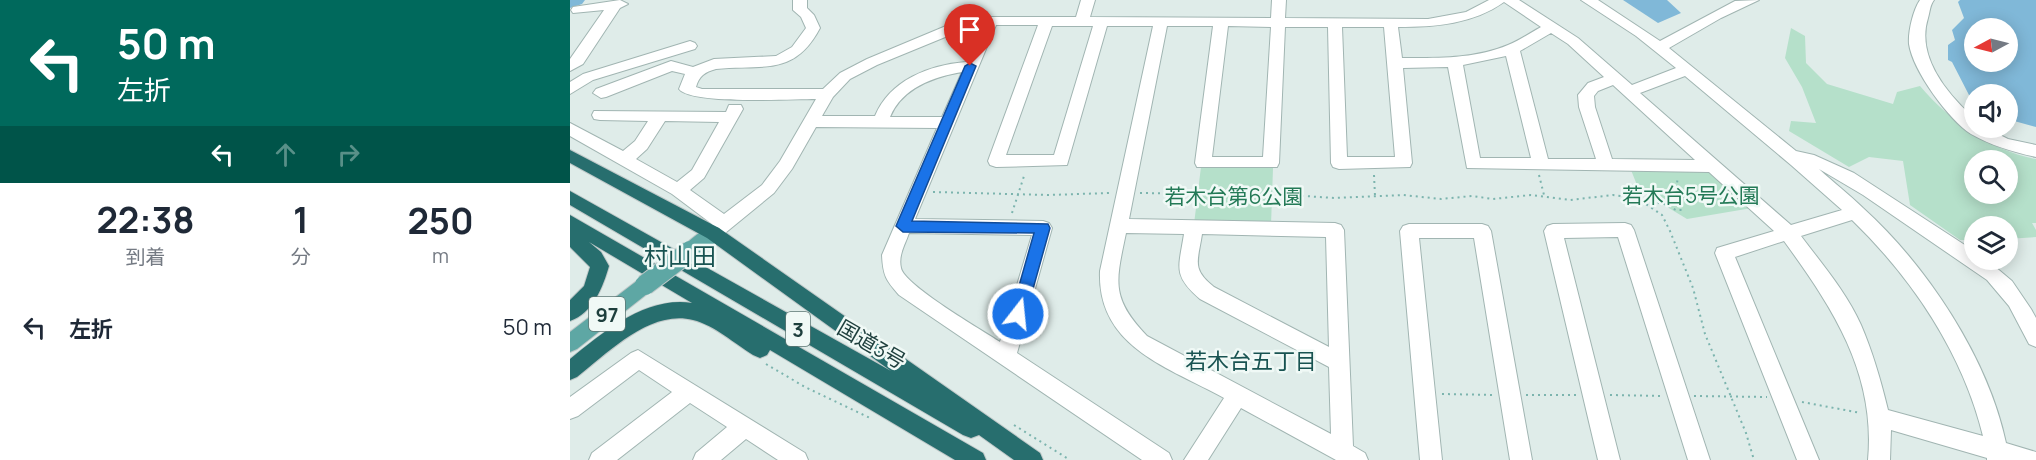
<!DOCTYPE html>
<html lang="ja">
<meta charset="utf-8">
<style>
body{margin:0;font-family:Manrope,"Noto Sans JP",sans-serif;background:#f6f6f7;color:#1f2937;height:100vh;display:flex;flex-direction:column;font-size:22px;white-space:nowrap}
*{box-sizing:border-box;margin:0}
p{font-size:20px;color:#747a83}
.icon{flex:none;width:33px;height:33px;fill:none;stroke:currentColor;stroke-width:2;stroke-linecap:round;stroke-linejoin:round}
.map{position:relative;flex:1;overflow:hidden}
.details{display:flex;flex-direction:column;background:#fff;width:570px}
.details>*{flex:none}
.hud{background:#00695c;color:#fff;overflow:hidden}
.needle{width:39px;rotate:263deg}
.fabs{position:absolute;left:1394px;top:18px;display:grid;gap:12px}
.fabs a{display:grid;place-items:center;width:54px;height:54px;border-radius:50%;background:#fff;box-shadow:0 3px 15px #0003;font-size:30px}
.pin{position:absolute;display:grid;place-items:center;width:51px;height:51px;color:#fff;margin:-62px -26px;border-radius:50% 50% 50% 0;rotate:-45deg;box-shadow:0 0 6px #0007}
.pin .icon{rotate:45deg}
.me{position:absolute;width:66px;margin:-33px;rotate:16deg;stroke-linejoin:round;filter:drop-shadow(0 0 4px #0008)}
.turn{display:flex;align-items:center;gap:21px;height:126px;padding:0 18px;font-size:27px}
.turn .icon{width:78px;height:78px;stroke-width:2.5}
.turn b{display:block;font-size:42px;line-height:51px}
.lanes{display:flex;align-items:center;height:57px;padding:0 18px;background:#0003;justify-content:center;gap:30px;direction:ltr}
.lanes .off{opacity:.35}
.eta{display:flex;justify-content:space-evenly;align-items:center;height:102px;text-align:center}
.eta b{font-size:36px;font-weight:700;line-height:42px}
ul{padding:0;list-style:none}
li{display:flex;align-items:center;gap:18px;height:84px;padding:0 18px}
li div{flex:1}
li b{display:block;font-size:22px}
li em{font-style:normal}
main{display:flex;flex:1;min-height:0}
.map>svg:first-child{display:block}
.green{fill:#b5e0ca;fill-rule:evenodd}
.water{fill:#80b8d8;fill-rule:evenodd}
.lines{fill:none;stroke-linecap:round;stroke-linejoin:round}
.river{fill:#80b8d8;fill-rule:evenodd}
.minor-casing{stroke:#a1b5b2;stroke-width:2}
.major-casing{stroke:#c0c9c9;stroke-width:2}
.highway-casing{stroke:#c0c9c9;stroke-width:2}
.path{stroke:#7cb4ae;stroke-width:2;stroke-dasharray:2 4;stroke-linecap:butt}
.minor{fill:#fff;fill-rule:evenodd}
.major{fill:#5ea7a4;fill-rule:evenodd}
.highway{fill:#276e6e;fill-rule:evenodd}
.major-bridge-casing{stroke:#c0c9c9;stroke-width:22;stroke-linecap:butt}
.major-bridge{stroke:#5ea7a4;stroke-width:20}
.route{fill:#1a73e8;stroke:#114b97;stroke-width:1.5}
.labels{text-anchor:middle;dominant-baseline:central;stroke-width:5;stroke-linejoin:round;paint-order:stroke}
.shield{fill:#f0f9f6;stroke:#5d7774;stroke-width:1.5}
.shield-label{font-size:20px;font-weight:bold;fill:#1e3f3d}
.park-label{font-size:21px;fill:#247a57;stroke:#f0f9f6}
.street-label{font-size:21px;fill:#1e3f3d;stroke:#f0f9f6}
.neighbourhood-label{font-size:22px;fill:#185351;stroke:#f0f9f6}
.quarter-label{font-size:24px;fill:#185351;stroke:#f0f9f6}
</style>
<main>
<section class="details">
<div class="hud">
<div class="turn"><svg class="icon" aria-label="left" viewBox="0 0 24 24"><path d="M17 20v-9H6M10 6l-5 5 5 5"/></svg><div><b>50 m</b>左折</div></div>
<div class="lanes"><svg class="icon" aria-label="left" viewBox="0 0 24 24"><path d="M17 20v-9H6M10 6l-5 5 5 5"/></svg><svg class="icon off" aria-label="ahead" viewBox="0 0 24 24"><path d="M12 20V5M6 11l6-6 6 6"/></svg><svg class="icon off" aria-label="right" viewBox="0 0 24 24"><path d="M7 20v-9h11M14 6l5 5-5 5"/></svg></div>
</div>
<div class="eta">
<div><b>22:38</b><p>到着</p></div>
<div><b>1</b><p>分</p></div>
<div><b>250</b><p>m</p></div>
</div>
<ul>
<li><svg class="icon" aria-label="left" viewBox="0 0 24 24"><path d="M17 20v-9H6M10 6l-5 5 5 5"/></svg><div><b>左折</b></div><em>50 m</em></li>
</ul>
</section>
<div class="map">
<svg width="1466" height="460" viewBox="0 0 1466 460">
<rect width="100%" height="100%" fill="#dfece9"/>
<g class="green">
<path d="M 1221,28 L 1235,36 L 1236,63 L 1257,84 L 1323,104 L 1327,92 L 1350,86 C 1379,120 1421,151 1466,159 L 1466,223 L 1462,223 L 1466,230 L 1466,237 L 1437,239 L 1437,226 L 1404,226 L 1404,240 L 1390,240 L 1340,205 L 1333,161 L 1299,157 L 1279,167 L 1219,131 L 1221,121 L 1246,123 L 1232,87 L 1215,58 ZM 1404,160 L 1437,160 L 1437,194 L 1404,194 Z"/>
<polygon points="631,167 703,168 701,225 624,224"/>
<polygon points="1061,170 1138,170 1182,208 1117,219 1069,190"/>
</g>
<g class="water">
<polygon points="1053,0 1097,0 1111,13 1088,23"/>
<path d="M 1390,0 L 1466,0 L 1466,127 L 1437,119 L 1437,94 L 1404,94 L 1404,100 L 1399,95 L 1382,62 L 1378,60 L 1378,45 L 1385,40 L 1382,30 L 1394,18 L 1388,2 ZM 1404,28 L 1437,28 L 1437,62 L 1404,62 Z"/>
</g>
<g class="lines">
<polygon class="river" points="0,0 15,0 12,4 0,8"/>
<g class="minor-casing">
<g id="minor">
<polygon points="50,0 58,4 50,8 13,64 0,71 0,59 34,10 3,13 1,10 3,7"/>
<path d="M 223,0 L 237,0 L 237,8 L 244,15 L 250,28 C 224,77 193,64 146,69 C 135,72 129,76 126,87 L 132,89 L 253,89 L 270,73 L 297,59 L 376,26 L 421,17 L 506,17 L 511,0 L 525,0 L 520,17 L 701,18 L 702,0 L 716,0 L 715,18 L 858,19 L 896,12 L 919,0 L 949,0 L 1008,38 L 1062,85 L 1106,68 L 1066,36 L 1011,0 L 1028,0 L 1090,41 L 1165,1 L 1189,0 L 1151,18 L 1099,48 L 1226,151 L 1244,155 L 1284,173 L 1404,251 L 1404,260 L 1417,260 L 1442,281 L 1461,309 L 1466,318 L 1466,347 L 1459,344 L 1439,306 L 1417,280 L 1293,195 L 1249,169 C 1263,182 1280,195 1293,208 C 1357,266 1418,358 1436,443 L 1466,452 L 1466,460 L 1417,460 L 1417,458 L 1321,430 L 1320,460 L 1298,460 C 1306,374 1263,308 1214,241 L 1165,257 L 1249,460 L 1227,460 L 1145,253 L 1147,248 L 1204,231 L 1139,172 L 897,168 L 878,67 L 833,68 L 842,163 L 840,167 L 769,169 L 763,167 L 761,163 L 758,27 L 715,27 L 709,163 L 707,167 L 627,167 L 625,163 L 643,26 L 597,26 L 559,219 L 765,223 L 771,225 L 774,230 L 783,446 L 795,453 L 798,460 L 766,460 L 671,408 L 638,460 L 614,460 L 654,398 C 598,367 527,347 530,271 L 583,26 L 537,26 L 497,165 L 426,167 L 420,165 L 418,161 L 468,25 L 426,25 L 345,219 L 473,221 L 479,223 L 482,228 L 447,353 L 599,453 L 602,460 L 572,460 L 329,295 C 316,280 313,276 312,255 L 367,128 L 246,127 L 222,169 L 204,193 L 149,238 L 143,240 L 137,238 L 134,233 L 142,224 L 102,194 L 0,136 L 0,123 L 53,151 L 65,141 L 78,121 L 30,120 L 24,119 L 22,115 L 24,111 L 156,112 L 159,105 L 171,105 L 173,109 L 134,178 L 120,190 L 154,214 L 192,185 L 210,161 L 246,99 C 223,99 121,105 109,89 L 115,74 L 102,71 L 36,97 L 31,98 L 23,93 L 26,89 L 101,61 L 123,67 L 144,59 L 206,56 L 222,47 L 236,28 L 231,17 L 223,10 ZM 934,2 L 971,27 C 960,33 950,40 938,45 C 905,59 867,58 832,58 L 828,27 C 866,27 903,24 934,2 ZM 482,26 L 523,26 L 484,155 L 436,155 ZM 658,26 L 701,27 L 693,157 L 642,157 ZM 411,27 L 396,62 C 359,65 320,80 305,116 L 252,116 L 263,97 L 280,79 L 307,65 L 385,33 ZM 772,27 L 814,27 L 825,157 L 777,157 ZM 981,33 L 998,44 L 1034,77 L 1018,83 L 1008,95 L 1009,107 L 1026,159 L 978,159 L 950,51 ZM 936,56 L 961,158 L 910,158 L 893,65 ZM 392,72 L 372,117 L 320,117 C 332,88 363,77 392,72 ZM 1115,76 L 1221,165 L 1272,210 L 1221,225 L 1070,93 ZM 1043,85 L 1125,160 L 1042,159 L 1025,107 L 1024,96 L 1028,91 ZM 95,121 L 149,122 L 122,170 L 107,182 L 66,159 L 77,149 ZM 1282,220 C 1343,279 1393,354 1413,436 L 1318,410 C 1311,381 1303,353 1291,325 C 1277,293 1252,264 1231,236 ZM 339,233 L 462,235 L 430,342 C 412,330 334,285 331,268 C 328,255 335,245 339,233 ZM 556,233 L 614,234 C 609,267 602,275 630,299 L 759,367 L 761,434 L 577,336 C 540,298 546,281 556,233 ZM 632,234 L 756,237 L 759,347 L 644,287 C 621,269 628,261 632,234 Z"/>
<path d="M 1350,0 L 1364,0 C 1360,5 1360,11 1358,18 C 1346,56 1376,93 1404,118 L 1404,128 L 1416,128 L 1438,139 L 1466,145 L 1466,157 C 1443,152 1422,146 1401,134 C 1379,120 1343,71 1339,44 C 1338,32 1343,10 1350,0 Z"/>
<polygon points="120,41 125,43 127,46 125,49 23,80 0,94 0,82 13,74"/>
<polygon points="1055,223 1061,225 1064,230 1140,460 1118,460 1048,237 994,238 1050,460 1028,460 974,231 977,226 983,224"/>
<polygon points="839,224 912,224 918,226 921,231 962,460 940,460 904,238 849,238 872,460 850,460 830,231 833,226"/>
<polygon points="68,350 235,453 238,460 208,460 176,439 151,460 123,460 126,453 157,427 120,403 47,460 19,460 22,453 102,392 69,370 8,416 0,419 0,397 61,353"/>
</g>
</g>
<g class="major-casing">
<g id="major">
<path d="M 143,226 L 149,228 L 152,233 C 146,245 127,260 113,256 L 111,251 C 116,241 132,230 143,226 Z"/>
<polygon points="75,277 82,280 85,285 82,290 7,349 0,352 0,332 68,280"/>
</g>
</g>
<g class="highway-casing">
<g id="highway">
<polygon points="0,150 149,228 470,453 473,460 444,460 409,435 401,438 393,435 0,205 0,191 321,371 137,238 0,163"/>
<path d="M 0,215 L 413,453 L 416,460 L 385,460 L 200,350 L 197,355 L 190,358 L 183,355 C 165,344 144,325 123,320 C 80,309 38,353 7,377 L 0,380 L 0,359 C 34,332 75,296 122,303 L 19,242 L 31,252 L 39,266 C 33,287 23,313 0,321 L 0,300 L 14,286 L 20,267 L 0,247 Z"/>
</g>
</g>
<g class="path">
<polyline points="804,175 805,196"/>
<polyline points="969,175 974,195"/>
<polyline points="363,192 478,195 540,193"/>
<polyline points="570,193 720,195 764,198 833,195 871,199 902,196 923,199 961,195 1000,200 1043,195 1067,198 1092,215 1100,231 1123,288 1135,334 1176,433 1184,460"/>
<polyline points="1083,207 1090,202 1106,210 1112,210 1108,200 1113,199 1107,183 1108,177"/>
<polyline points="442,213 455,173"/>
<polyline points="196,364 235,387 300,418"/>
<polyline points="872,394 924,395"/>
<polyline points="956,395 1008,395"/>
<polyline points="1040,395 1092,396"/>
<polyline points="1124,396 1197,397"/>
<polyline points="1232,402 1291,413"/>
<polyline points="444,425 500,460"/>
</g>
<use href="#minor" class="minor"/>
<use href="#major" class="major"/>
<use href="#highway" class="highway"/>
<g class="major-bridge-casing">
<polyline id="major-bridge" points="75,285 120,251"/>
</g>
<use href="#major-bridge" class="major-bridge"/>
</g>
<polygon class="route" points="400,63 406,66 342,221 478,224 480,228 456,314 453,318 448,320 443,318 441,314 464,233 333,232 326,226 395,66"/>
<g class="labels">
<g class="shield">
<rect x="19" y="297" width="36" height="34" rx="4.5"/>
<rect x="216" y="312" width="24" height="34" rx="4.5"/>
</g>
<g class="shield-label">
<text x="37" y="314">97</text>
<text x="228" y="329">3</text>
</g>
<g class="park-label">
<text x="1121" y="195">若木台5号公園</text>
<text x="664" y="196">若木台第6公園</text>
</g>
<g class="street-label">
<text transform="translate(302 344) rotate(30)">国道3号</text>
</g>
<g class="neighbourhood-label">
<text x="681" y="361">若木台五丁目</text>
</g>
<g class="quarter-label">
<text x="110" y="255">村山田</text>
</g>
</g>
</svg>
<div class="fabs">
<a><svg class="needle" viewBox="-14 -14 28 28"><path d="M0-13l5 13h-10z" fill="#e53935"/><path d="M0 13l5-13h-10z" fill="#747a83"/></svg></a>
<a><svg class="icon" aria-label="sound" viewBox="0 0 24 24"><path d="M4 9h4l5-4v14l-5-4H4zM17 9q2 3 0 6"/></svg></a>
<a><svg class="icon" aria-label="search" viewBox="0 0 24 24"><circle cx="10" cy="10" r="6"/><path d="M15 15l6 6"/></svg></a>
<a><svg class="icon" aria-label="layers" viewBox="0 0 24 24"><path d="M12 4l9 5-9 5-9-5zM3 14l9 5 9-5"/></svg></a>
</div>
<div class="pin" style="left:400px;top:66px;background:#d93025"><svg class="icon" aria-label="arrive" viewBox="0 0 24 24"><path d="M6 21V4h12l-3 4 3 4H6"/></svg></div>
<svg class="me" style="left:448px;top:314px" viewBox="-20 -20 40 40"><circle r="17" fill="#1a73e8" stroke="#fff" stroke-width="3"/><path d="M0-11L8 9 0 5-8 9z" fill="#fff"/></svg>
</div>
</main>
